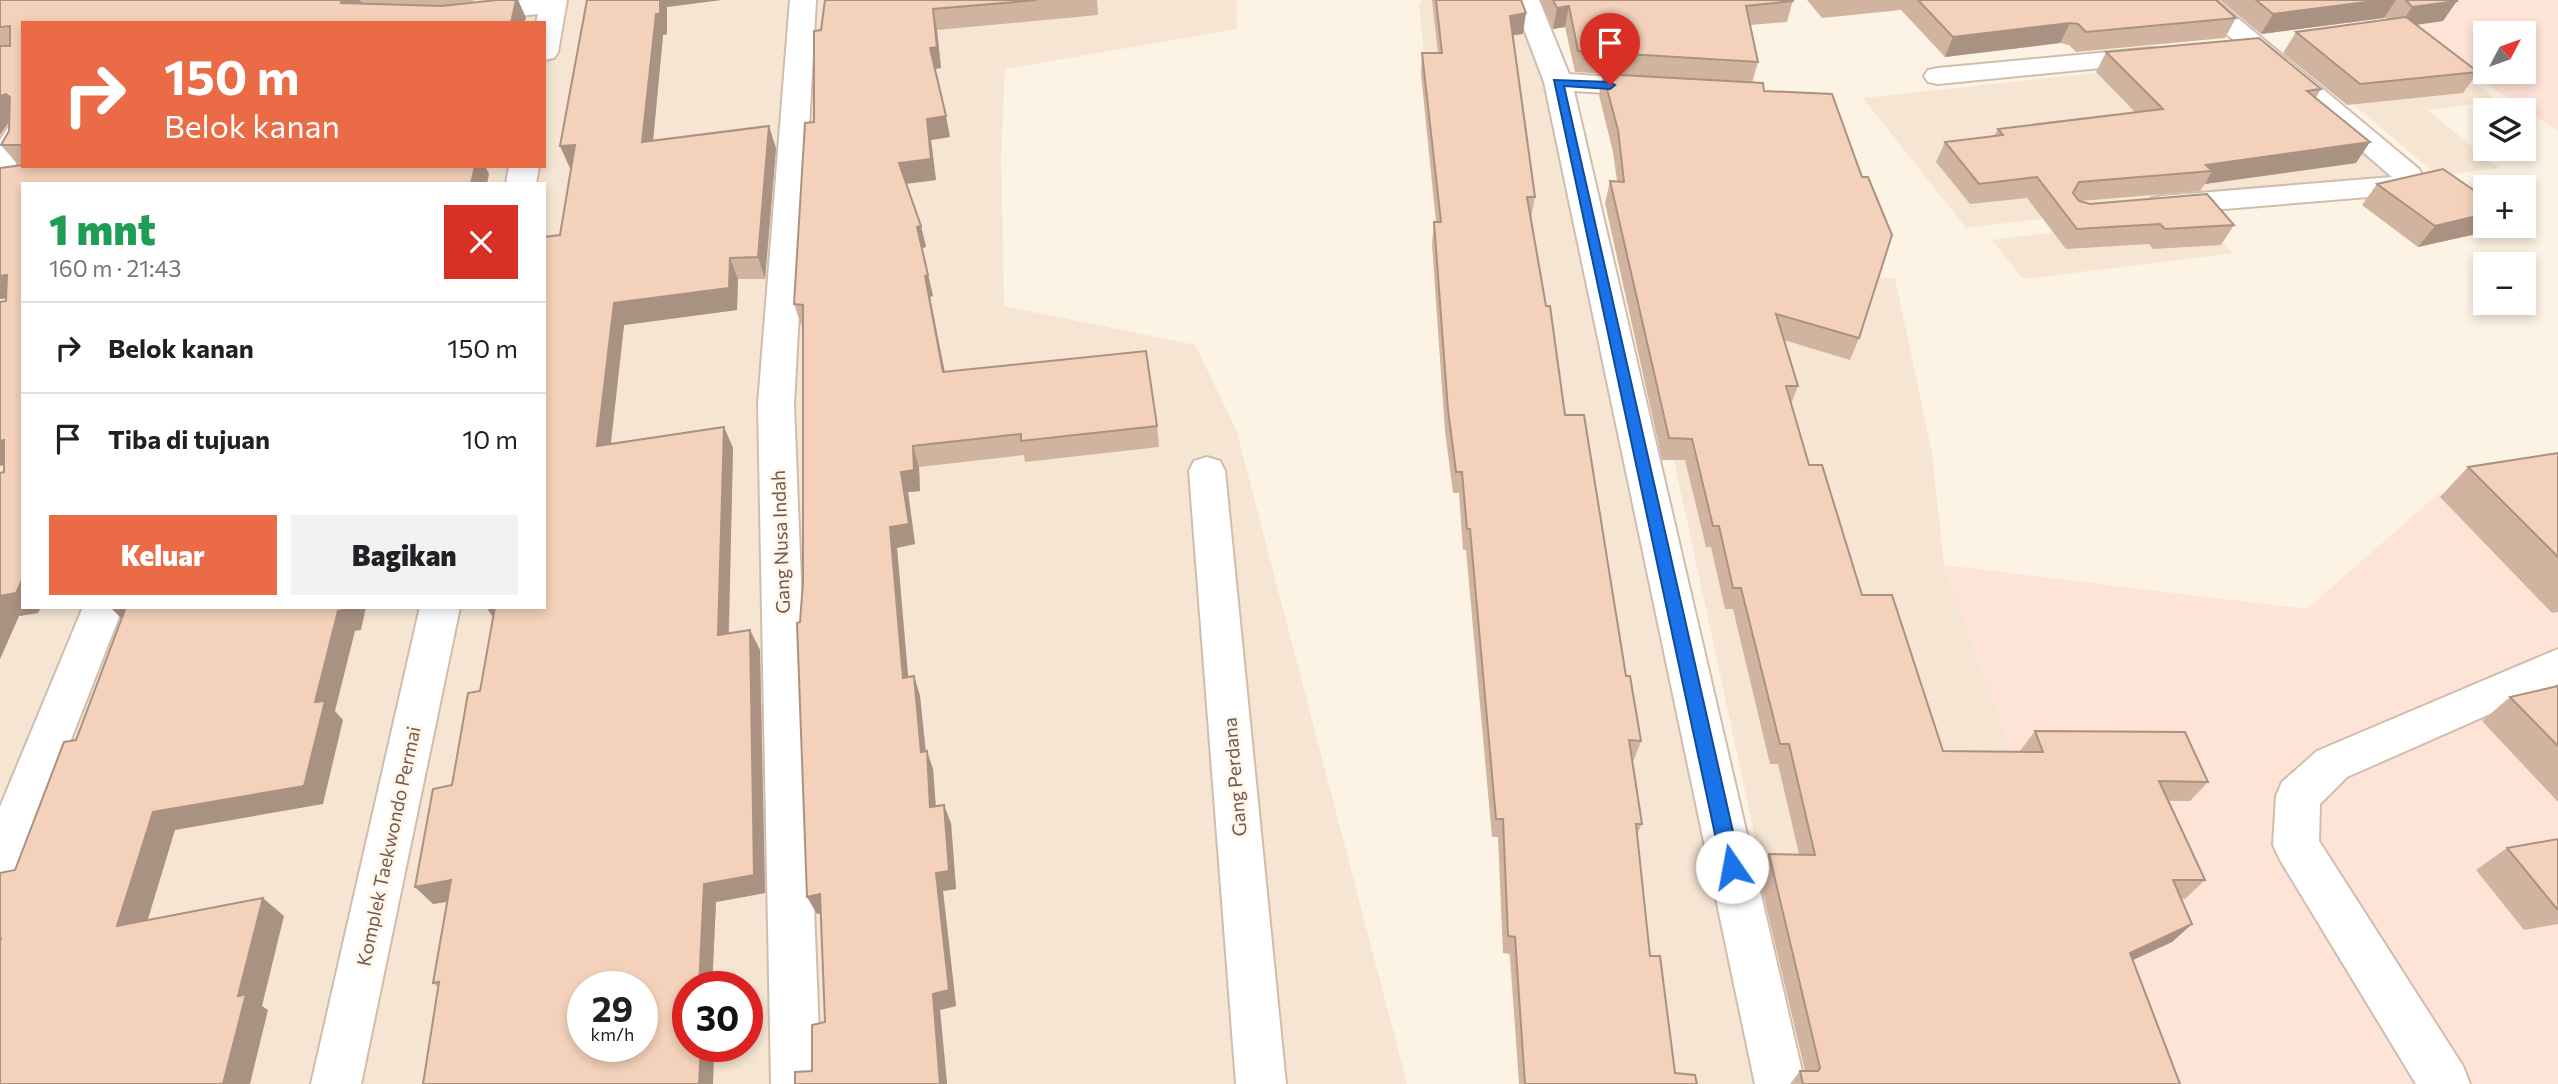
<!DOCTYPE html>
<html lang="id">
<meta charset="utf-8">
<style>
body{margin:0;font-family:Commissioner,sans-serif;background:#f2f2f2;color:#202124;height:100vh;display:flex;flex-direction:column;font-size:26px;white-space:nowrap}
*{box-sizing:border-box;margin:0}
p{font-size:23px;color:#757577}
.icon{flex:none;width:38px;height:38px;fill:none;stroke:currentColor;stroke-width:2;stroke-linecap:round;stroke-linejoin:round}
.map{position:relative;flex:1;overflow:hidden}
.sheet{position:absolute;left:21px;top:182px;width:525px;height:427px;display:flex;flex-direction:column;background:#fff;border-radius:0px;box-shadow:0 4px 10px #0003}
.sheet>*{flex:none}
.guide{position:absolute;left:21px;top:21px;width:525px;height:147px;border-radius:0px;box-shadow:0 4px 10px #0003;background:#ea6b45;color:#fff;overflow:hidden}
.needle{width:46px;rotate:49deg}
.tools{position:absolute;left:2473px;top:21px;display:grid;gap:14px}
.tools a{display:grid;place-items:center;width:63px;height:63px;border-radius:0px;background:#fff;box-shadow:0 4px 10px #0003;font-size:35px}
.speed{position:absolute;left:567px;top:971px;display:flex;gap:14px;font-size:35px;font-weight:700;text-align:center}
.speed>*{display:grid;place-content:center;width:91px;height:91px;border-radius:50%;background:#fff;box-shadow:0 4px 10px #0003;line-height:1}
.speed small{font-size:18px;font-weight:400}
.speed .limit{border:10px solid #d22;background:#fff;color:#111}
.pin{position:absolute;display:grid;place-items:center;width:60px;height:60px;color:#fff;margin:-72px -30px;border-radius:50% 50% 50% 0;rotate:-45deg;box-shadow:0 0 7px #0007}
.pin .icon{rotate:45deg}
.me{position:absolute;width:77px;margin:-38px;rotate:348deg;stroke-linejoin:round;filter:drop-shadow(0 0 5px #0008)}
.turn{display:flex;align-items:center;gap:24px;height:147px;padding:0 28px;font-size:32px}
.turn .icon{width:91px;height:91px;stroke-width:2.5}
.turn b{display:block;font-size:49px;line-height:60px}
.round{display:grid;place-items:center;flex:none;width:74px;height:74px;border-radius:0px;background:#f2f2f2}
.overview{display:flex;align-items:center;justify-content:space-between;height:119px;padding:0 28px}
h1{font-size:42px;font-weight:800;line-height:52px;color:#1e9e55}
.primary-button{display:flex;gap:14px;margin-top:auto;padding:14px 28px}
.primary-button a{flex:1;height:80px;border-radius:0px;background:#ea6b45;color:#fff;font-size:28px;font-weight:800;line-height:80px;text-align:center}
.primary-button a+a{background:#f2f2f2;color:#202124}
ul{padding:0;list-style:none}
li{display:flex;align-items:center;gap:21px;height:91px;padding:0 28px;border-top:2px solid #e0e0e0}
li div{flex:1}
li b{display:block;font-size:26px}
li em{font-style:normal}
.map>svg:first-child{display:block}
.residential{fill:#f5e5d2;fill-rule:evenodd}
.commercial{fill:#fee3d7;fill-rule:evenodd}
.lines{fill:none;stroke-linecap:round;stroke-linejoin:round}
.street-casing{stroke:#d1bdad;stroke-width:4}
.street{fill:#fff;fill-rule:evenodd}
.wall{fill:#d1b4a0}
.shaded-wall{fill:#aa9282}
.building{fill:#f3d1ba;stroke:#aa9282;stroke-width:2;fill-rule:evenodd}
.route{fill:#1a73e8;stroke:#114b97;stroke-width:2}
.labels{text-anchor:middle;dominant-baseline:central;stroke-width:6;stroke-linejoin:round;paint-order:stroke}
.street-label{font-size:19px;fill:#765949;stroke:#fff7eb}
</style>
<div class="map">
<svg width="2558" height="1084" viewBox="0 0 2558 1084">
<rect width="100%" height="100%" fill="#fdf3e4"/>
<g class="residential">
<path d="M 0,0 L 1237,0 L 1237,29 L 1005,69 L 1001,156 L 1004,306 L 1195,345 L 1236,429 L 1407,1084 L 0,1084 ZM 23,23 L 544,23 L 544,166 L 23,166 ZM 23,184 L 544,184 L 544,607 L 23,607 ZM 583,987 L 642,987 L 642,1046 L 583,1046 ZM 688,987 L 747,987 L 747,1046 L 688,1046 Z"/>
<polygon points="1422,0 1540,0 1565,88 1767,1084 1520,1084 1461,427 1419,5"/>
<polygon points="2423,44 2498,101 2427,110 2499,168 2438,176 2298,57"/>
<polygon points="2272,54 2413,174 1966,228 1863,98"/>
<polygon points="2196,215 2233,253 2023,279 1992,240"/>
<polygon points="1634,274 1895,278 1932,453 1944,565 2061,885 1808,1084"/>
</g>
<g class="commercial">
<path d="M 2361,0 L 2558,0 L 2558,131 L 2500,93 ZM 2485,33 L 2524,33 L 2524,72 L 2485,72 Z"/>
<polygon points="2558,473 2558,1084 2177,1084 2061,885 1944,565 2307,609 2438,494"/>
</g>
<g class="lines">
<g class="street-casing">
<g id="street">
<polygon points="523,0 567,0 558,52 554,58 544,60 544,23 536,23 538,14 452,23 354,23 358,17 367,15"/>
<polygon points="790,0 816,0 794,404 821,1084 771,1084 758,404"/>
<polygon points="1513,0 1539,0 1569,74 1653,80 1663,82 1667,88 1663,94 1653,96 1574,91 1805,1084 1755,1084 1544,82"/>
<polygon points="2187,0 2216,0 2419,169 2425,181 2416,191 2405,194 2163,214 2152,212 2148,205 2152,198 2163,196 2392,177"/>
<polygon points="2152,48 2162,50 2166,56 2162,62 1938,84 1928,82 1924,76 1928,70 1938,68"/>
<polygon points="23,117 23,152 11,172 0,175 0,140 13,120"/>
<polygon points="509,166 539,166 536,184 506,184"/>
<polygon points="1207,457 1220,461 1225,471 1286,1084 1236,1084 1189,471 1194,461"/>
<polygon points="83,607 123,607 23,862 16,877 0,883 0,807"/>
<polygon points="420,607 460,607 361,1084 311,1084"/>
<polygon points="2558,649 2558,684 2347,777 2320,804 2319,841 2463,1066 2470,1084 2416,1084 2280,860 2273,845 2276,796 2282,782 2317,751"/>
</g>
</g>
<use href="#street" class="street"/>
</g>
<g class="wall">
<polygon points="0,0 474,0 473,2 497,0 518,0 526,18 524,23 23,23 23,166 489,174 23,184 38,613 19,616 0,659 0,473 4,472 6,298 0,299 23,165 18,165 1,145 9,131 9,121 0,135"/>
<polygon points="587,0 721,0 667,7 667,34 663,35 653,140 776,148 765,279 738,279 737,310 624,325 611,443 724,427 733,448 729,634 750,630 760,650 765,893 716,902 712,987 688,987 688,1046 710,1046 709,1053 714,1058 439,988 433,983 448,902 433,904 452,785 480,691 544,607 560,235 571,167 570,168 560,146"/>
<polygon points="825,0 1097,0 1098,15 937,30 941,68 935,69 950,137 931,140 936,180 906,184 921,226 926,247 922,248 933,296 930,297 944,372 1157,426 1159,447 1025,462 1024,455 919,467 920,491 908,492 915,544 897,548 908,677 914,676 920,696 926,751 933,769 936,806 951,823 956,889 943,891 956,1006 940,1010 947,1084 795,1084 812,1071 825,1022 821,913 817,914 800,622 803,582 803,325 801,325 794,304 814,122 821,30"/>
<polygon points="1432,0 1521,0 1523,34 1513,35 1535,197 1531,218 1565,415 1641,741 1634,760 1632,760 1642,824 1637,834 1650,956 1675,1073 1697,1084 1519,1084 1510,954 1503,953 1498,837 1492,837 1466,550 1463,550 1459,493 1453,493 1445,431 1432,244 1434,222 1436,222 1421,74 1422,53 1438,53"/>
<polygon points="1540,0 1793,0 1787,22 1750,25 1758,62 1752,83 1764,91 1859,338 1850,360 1784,340 1798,386 1791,404 1809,465 1862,595 1943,751 2020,751 2035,731 2208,782 2190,801 2168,801 2205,880 2185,899 2181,898 2192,924 2172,942 2133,960 2180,1084 1790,1084 1800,1071 1805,1071 1758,872 1769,854 1799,854 1778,764 1770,764 1733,609 1725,609 1711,547 1706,547 1685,460 1662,460 1605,203 1610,181 1617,181 1613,152 1599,95 1603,74 1658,77 1575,72 1565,27 1553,29"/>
<polygon points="1807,0 2216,0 2236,18 2225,38 2076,52 2069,45 2060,43 1945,57 1901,10 1822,18"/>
<polygon points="2220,0 2456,0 2443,21 2416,25 2478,72 2463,93 2347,105 2283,53 2296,32 2388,19 2384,18 2261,34"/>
<polygon points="2106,52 2321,89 2316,98 2356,163 2205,184 2200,191 2080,201 2090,204 2234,225 2221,245 2153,249 2149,244 2066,249 2027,198 1970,204 1936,162 1945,142 1994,136 1998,129 2135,112 2096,72"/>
<polygon points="2377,184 2485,226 2490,226 2485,232 2418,247 2362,205"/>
<polygon points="2558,453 2558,612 2552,613 2440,497 2468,467"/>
<polygon points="2558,686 2558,802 2482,721 2510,697"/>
<polygon points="2558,839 2558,924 2524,930 2476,870 2507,848"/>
</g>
<g class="shaded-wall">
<polygon points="342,0 360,0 366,12 341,3"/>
<polygon points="516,0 518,0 526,18 524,23 511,23"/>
<polygon points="660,0 721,0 667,7 667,34 663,35 651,163 642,142 656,14"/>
<polygon points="2382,0 2396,0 2384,18 2261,34 2273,14"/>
<polygon points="2457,1 2443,21 2399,27 2412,7"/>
<polygon points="1569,6 1565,27 1553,29 1557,8"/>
<polygon points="933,9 937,30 941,68 934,69 930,48"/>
<polygon points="1526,13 1523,34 1507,36 1510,16"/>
<polygon points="2070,23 2060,43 1945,57 1953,37"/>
<polygon points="6,94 22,114 11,119 0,135 0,96"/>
<polygon points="946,116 950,137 931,140 936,180 904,184 899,163 927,119"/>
<polygon points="769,126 776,148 765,279 758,257"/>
<polygon points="2370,142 2356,163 2205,184 2212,171 2206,165"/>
<polygon points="575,145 585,166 570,168 560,146"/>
<polygon points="475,166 485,166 489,174 487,184 471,184"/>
<polygon points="2485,214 2485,226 2490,226 2485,232 2418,247 2435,226"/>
<polygon points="921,226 926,247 922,248 933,296 930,297 949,393 943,372 925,276 917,227"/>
<polygon points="730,258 738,279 737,310 624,325 608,467 597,446 614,303"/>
<polygon points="7,275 23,296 0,299 0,276"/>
<polygon points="724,427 733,448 728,656 718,635"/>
<polygon points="4,440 23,461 0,466 0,441"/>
<polygon points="913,446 919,467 920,491 908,492 915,544 897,548 910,698 903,678 890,527 901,472"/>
<polygon points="23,578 23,607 41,607 38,613 19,616 0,659 0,596"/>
<polygon points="121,607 127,607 132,629 112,609"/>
<polygon points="345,607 366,607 361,630 355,631 335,711 343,720 323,804 175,830 141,942 117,926 153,812 315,702 338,611"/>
<polygon points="486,607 497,607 499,626"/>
<polygon points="750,630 760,650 765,893 716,902 712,987 699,987 704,884"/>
<polygon points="914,676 920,696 927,766 927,751 933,769 937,826 930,807 921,752"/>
<polygon points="944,805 951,823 956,889 943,891 956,1006 940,1010 947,1084 940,1084 933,994 936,873"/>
<polygon points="451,880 469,898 433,904 415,887"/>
<polygon points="820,894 830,912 817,914 807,897"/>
<polygon points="263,898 284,916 262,1006 268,1010 250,1084 223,1084 238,996"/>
<polygon points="2192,924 2172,942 2111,970 2130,953"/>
<polygon points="698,1046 710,1046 709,1053 714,1058 713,1084 699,1084"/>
</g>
<g class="building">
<polygon points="0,0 342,0 341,3 442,6 497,0 516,0 511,23 23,23 23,145 1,145 9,131 10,97 6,94 0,96 0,46 10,46 10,26 0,27"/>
<path d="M 587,0 L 660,0 L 660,14 L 656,14 L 642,142 L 769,126 L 758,257 L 730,258 L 729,288 L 614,303 L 597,446 L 724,427 L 718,635 L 750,630 L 754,875 L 704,884 L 699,987 L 688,987 L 688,1046 L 701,1046 L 699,1084 L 423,1084 L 439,982 L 433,983 L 451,880 L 415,887 L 433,789 L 452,785 L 468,693 L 480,691 L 495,607 L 544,607 L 544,237 L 560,235 L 575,145 L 560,146 ZM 583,987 L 642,987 L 642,1046 L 583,1046 Z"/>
<polygon points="825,0 1037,0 933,9 937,47 930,48 946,116 927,119 931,159 899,163 921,226 917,227 928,275 925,276 943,372 1146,351 1157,426 1021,441 1021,434 913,446 914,470 901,472 909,524 890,527 903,678 914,676 921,752 927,751 930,807 944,805 949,871 936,873 949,990 933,994 940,1084 795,1084 795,1072 812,1071 812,1025 825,1022 820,894 807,897 797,623 800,622 803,582 803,305 794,304 805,123 814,122 814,31 821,30"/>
<polygon points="1436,0 1521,0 1526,13 1510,16 1535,197 1527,197 1546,306 1550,306 1565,415 1584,415 1626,676 1630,676 1641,741 1629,740 1642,824 1636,824 1650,956 1660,956 1675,1073 1695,1075 1697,1084 1525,1084 1515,937 1508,936 1503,819 1496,819 1470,529 1467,529 1462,472 1456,472 1448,410 1434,222 1441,222 1422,53 1442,53"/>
<polygon points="1553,0 1793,0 1793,1 1746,6 1758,62 1578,51 1569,6 1557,8"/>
<polygon points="1918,0 2216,0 2236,18 2086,32 2078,24 2070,23 1953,37"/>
<polygon points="2256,0 2382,0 2273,14"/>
<polygon points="2406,0 2456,0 2457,1 2412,7"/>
<polygon points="2406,17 2478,72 2360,84 2296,32"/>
<polygon points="2259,38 2321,89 2307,91 2370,142 2206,165 2212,171 2079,182 2073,193 2079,201 2090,204 2207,194 2234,225 2165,229 2160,224 2077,229 2037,177 1979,184 1945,142 2003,135 1998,129 2163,109 2106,52"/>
<polygon points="1603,74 1763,83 1764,91 1832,94 1862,177 1868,177 1892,235 1859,338 1776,314 1798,386 1786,386 1809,465 1822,465 1862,595 1892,595 1943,751 2043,752 2035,731 2185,732 2208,782 2159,781 2205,880 2173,880 2192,924 2130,953 2180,1084 1803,1084 1800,1071 1818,1071 1820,1068 1769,854 1815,855 1789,744 1780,744 1741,588 1733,588 1719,526 1713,526 1692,439 1669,438 1610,181 1624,182 1618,130"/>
<polygon points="23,165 23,166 475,166 471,184 23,184 23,578 16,593 0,596 0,473 4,472 4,440 0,441 0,302 6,301 7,275 0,276 0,168"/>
<polygon points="2443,169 2485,198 2485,214 2435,226 2377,184"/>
<polygon points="2558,453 2558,557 2468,467"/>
<polygon points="126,607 345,607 344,610 338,611 315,702 325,701 304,786 153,812 117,926 263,898 238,996 246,994 223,1084 0,1084 0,942 1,938 0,938 0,873 15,870 64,742 76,740"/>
<polygon points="2558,686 2558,746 2510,697"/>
<polygon points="2558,839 2558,909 2557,909 2507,848"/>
</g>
<polygon class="route" points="1554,80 1610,82 1615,85 1610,89 1564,86 1741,867 1739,874 1732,876 1725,874 1722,867"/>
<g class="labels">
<g class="street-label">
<text transform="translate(780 542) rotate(-92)">Gang Nusa Indah</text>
<text transform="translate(1234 777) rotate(-95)">Gang Perdana</text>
<text transform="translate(388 846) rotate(-78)">Komplek Taekwondo Permai</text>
</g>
</g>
</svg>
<div class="tools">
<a><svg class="needle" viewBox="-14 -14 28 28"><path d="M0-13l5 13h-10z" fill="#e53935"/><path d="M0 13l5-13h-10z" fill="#757577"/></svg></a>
<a><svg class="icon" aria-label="layers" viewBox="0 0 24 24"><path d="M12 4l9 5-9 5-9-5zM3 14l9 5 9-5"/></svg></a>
<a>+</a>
<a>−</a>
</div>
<div class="speed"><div>29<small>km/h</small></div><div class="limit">30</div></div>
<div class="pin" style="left:1610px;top:85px;background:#d93025"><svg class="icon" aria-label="arrive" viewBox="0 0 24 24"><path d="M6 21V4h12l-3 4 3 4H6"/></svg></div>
<svg class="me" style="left:1732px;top:867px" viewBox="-20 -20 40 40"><circle r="19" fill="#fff"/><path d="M0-13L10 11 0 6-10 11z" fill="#1a73e8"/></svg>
<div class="guide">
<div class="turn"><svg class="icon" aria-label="right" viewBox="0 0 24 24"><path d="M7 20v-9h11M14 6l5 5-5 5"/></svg><div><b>150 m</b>Belok kanan</div></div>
</div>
<section class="sheet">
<div class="overview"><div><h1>1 mnt</h1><p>160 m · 21:43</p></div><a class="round" style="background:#d93025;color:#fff"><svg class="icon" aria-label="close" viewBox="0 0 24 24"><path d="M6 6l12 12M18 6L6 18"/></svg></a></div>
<ul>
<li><svg class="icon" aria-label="right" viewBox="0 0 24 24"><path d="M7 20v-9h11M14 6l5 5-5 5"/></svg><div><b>Belok kanan</b></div><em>150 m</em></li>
<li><svg class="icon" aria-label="arrive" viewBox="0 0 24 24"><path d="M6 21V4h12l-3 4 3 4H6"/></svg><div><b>Tiba di tujuan</b></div><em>10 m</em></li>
</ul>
<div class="primary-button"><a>Keluar</a><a>Bagikan</a></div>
</section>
</div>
